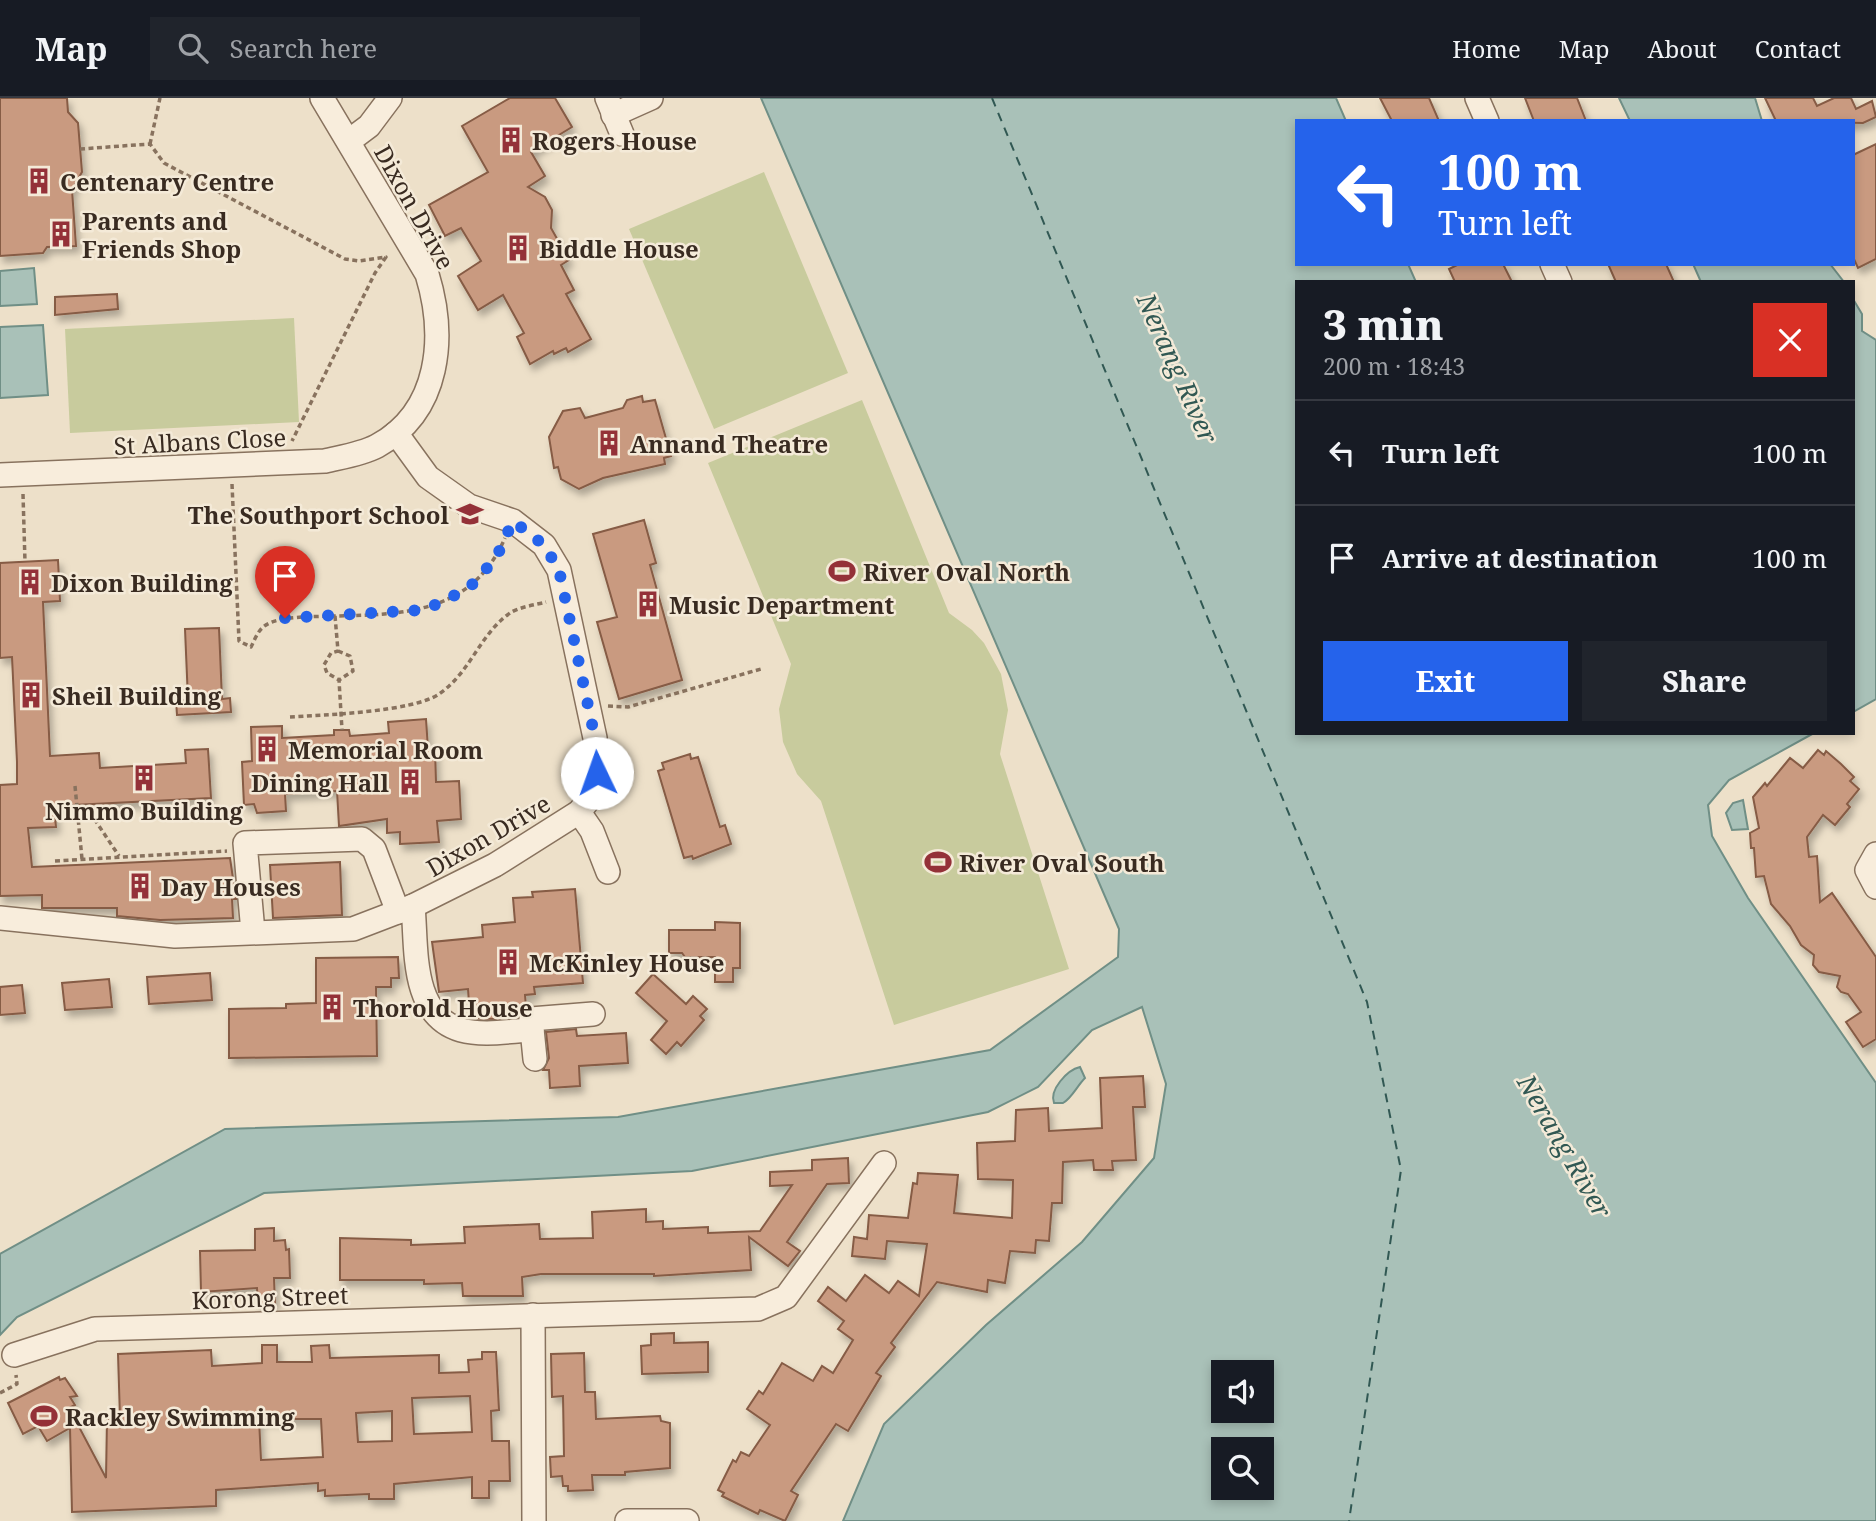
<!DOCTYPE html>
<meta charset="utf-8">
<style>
body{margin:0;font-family:"Noto Serif",serif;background:#20242c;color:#f1f3f6;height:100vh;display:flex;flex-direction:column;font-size:26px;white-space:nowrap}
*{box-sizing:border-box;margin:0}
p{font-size:23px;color:#9ea1a6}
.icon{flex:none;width:38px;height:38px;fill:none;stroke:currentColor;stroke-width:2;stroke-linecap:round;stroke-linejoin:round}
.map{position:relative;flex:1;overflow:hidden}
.sheet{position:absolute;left:1295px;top:182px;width:560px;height:455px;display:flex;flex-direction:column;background:#171b24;border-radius:0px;box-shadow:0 4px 10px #0003}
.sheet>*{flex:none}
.hud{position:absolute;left:1295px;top:21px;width:560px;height:147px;border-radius:0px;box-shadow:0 4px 10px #0003;background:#2563eb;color:#fff;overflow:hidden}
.tools{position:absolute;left:1211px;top:1262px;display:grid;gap:14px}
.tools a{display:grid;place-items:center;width:63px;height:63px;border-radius:0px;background:#171b24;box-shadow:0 4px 10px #0003;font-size:35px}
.pin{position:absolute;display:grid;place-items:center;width:60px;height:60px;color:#fff;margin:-72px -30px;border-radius:50% 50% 50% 0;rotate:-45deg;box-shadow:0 0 7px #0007}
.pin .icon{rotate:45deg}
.me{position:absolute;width:77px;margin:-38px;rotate:357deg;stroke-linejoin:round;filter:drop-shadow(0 0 5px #0008)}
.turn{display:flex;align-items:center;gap:24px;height:147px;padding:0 28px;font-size:32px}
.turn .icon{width:91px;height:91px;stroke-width:2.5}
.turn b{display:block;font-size:49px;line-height:60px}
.round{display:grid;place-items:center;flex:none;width:74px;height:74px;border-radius:0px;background:#20242c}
.headline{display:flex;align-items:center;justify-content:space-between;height:119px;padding:0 28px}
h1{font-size:42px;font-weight:800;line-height:52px}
.action{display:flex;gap:14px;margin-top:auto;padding:14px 28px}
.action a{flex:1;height:80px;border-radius:0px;background:#2563eb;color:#fff;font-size:28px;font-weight:800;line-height:80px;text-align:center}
.action a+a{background:#20242c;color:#f1f3f6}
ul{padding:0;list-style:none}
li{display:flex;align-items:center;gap:21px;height:105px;padding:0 28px;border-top:2px solid #363941}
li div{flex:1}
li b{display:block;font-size:26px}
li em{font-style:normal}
header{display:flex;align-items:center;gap:42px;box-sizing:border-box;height:98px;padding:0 35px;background:#171b24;border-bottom:2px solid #363941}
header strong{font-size:33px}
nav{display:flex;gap:38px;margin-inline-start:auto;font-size:24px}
.search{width:490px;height:63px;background:#20242c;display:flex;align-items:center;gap:18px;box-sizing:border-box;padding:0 24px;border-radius:0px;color:#9ea1a6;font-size:26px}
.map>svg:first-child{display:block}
.green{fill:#c8cb9d}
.water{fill:#a9c1b8;stroke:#708f86;stroke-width:2;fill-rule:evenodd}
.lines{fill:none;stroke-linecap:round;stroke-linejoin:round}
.ferry{stroke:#315853;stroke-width:2;stroke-dasharray:9 7;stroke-linecap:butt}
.building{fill:#c99a80;stroke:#865b45;stroke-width:2;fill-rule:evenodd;filter:url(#shadow)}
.minor-casing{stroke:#88725e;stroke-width:26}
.path{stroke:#88725e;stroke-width:3.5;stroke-dasharray:5 3.5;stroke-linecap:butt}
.minor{stroke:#f8eddc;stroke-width:23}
.route{stroke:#2563eb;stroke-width:12;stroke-dasharray:0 21.6}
.labels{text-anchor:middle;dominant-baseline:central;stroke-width:5;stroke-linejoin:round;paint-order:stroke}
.poi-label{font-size:24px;font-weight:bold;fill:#392b21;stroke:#f4ead8;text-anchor:start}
.street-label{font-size:24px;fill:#392b21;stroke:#f4ead8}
.water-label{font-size:26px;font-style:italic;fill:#315853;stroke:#f4ead8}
</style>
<header>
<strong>Map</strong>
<div class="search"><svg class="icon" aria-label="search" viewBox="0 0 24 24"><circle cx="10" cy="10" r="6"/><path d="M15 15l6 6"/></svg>Search here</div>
<nav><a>Home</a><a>Map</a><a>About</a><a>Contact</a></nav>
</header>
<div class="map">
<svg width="1876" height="1423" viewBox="0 0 1876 1423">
<defs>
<filter id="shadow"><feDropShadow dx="3.5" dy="6" stdDeviation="3.5" flood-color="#0004"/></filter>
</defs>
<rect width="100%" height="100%" fill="#ede0c9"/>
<g class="green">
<polygon points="764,74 848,275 714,331 629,131"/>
<polygon points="294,220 299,324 70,335 65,231"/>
<polygon points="862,302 949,515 972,532 984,545 1001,576 1008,612 1000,656 1069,871 894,927 821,703 797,676 783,644 779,611 791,566 708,365"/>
</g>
<g class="water">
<path d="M 761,0 L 1336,0 L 1346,23 L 1297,23 L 1297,166 L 1408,166 L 1416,184 L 1297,184 L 1297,635 L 1814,635 L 1729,682 L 1708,707 L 1712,738 L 1748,800 L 1876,985 L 1876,1423 L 843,1423 L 884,1326 L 986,1227 L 1082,1144 L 1154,1060 L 1166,986 L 1142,909 L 1092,932 L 1038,989 L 988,1014 L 692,1073 L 264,1095 L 17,1219 L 0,1237 L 0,1156 L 225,1031 L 618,1019 L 990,952 L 1118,859 L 1119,831 ZM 1223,1274 L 1262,1274 L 1262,1312 L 1223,1312 ZM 1223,1351 L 1262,1351 L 1262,1390 L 1223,1390 Z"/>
<polygon points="1619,0 1755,0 1762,23 1630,23"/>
<polygon points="1693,166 1830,166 1844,184 1701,184"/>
<polygon points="34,170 37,206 0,208 0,173"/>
<polygon points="1853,201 1862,216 1862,233 1876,242 1876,601 1853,614"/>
<polygon points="43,227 48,297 0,300 0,229"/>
<polygon points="1743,702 1748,731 1732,732 1726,715 1733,705"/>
<path d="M 1080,969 L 1085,980 C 1077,988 1072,1000 1063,1005 L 1054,1005 C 1049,992 1067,972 1080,969 Z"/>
</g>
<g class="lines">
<polyline class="ferry" points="992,0 1367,904 1401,1072 1349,1423"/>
</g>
<g class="building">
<polygon points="0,0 67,0 68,14 78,25 82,74 72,92 76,148 47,149 43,155 0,158"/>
<polygon points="510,0 555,0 572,29 531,54 545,78 528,89 545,99 552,112 551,130 569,162 561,167 574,192 566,196 591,241 568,254 566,250 554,256 553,253 530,266 517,239 524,235 503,197 478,212 458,178 481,163 461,130 445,138 429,107 488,74 462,28"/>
<polygon points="1380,0 1429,0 1439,23 1392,23"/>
<polygon points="1525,0 1577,0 1586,23 1534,23"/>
<polygon points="1765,0 1813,0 1817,8 1834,0 1851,0 1856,11 1872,3 1876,19 1863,25 1776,23"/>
<polygon points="1876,46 1876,161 1858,170 1853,159 1853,57"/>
<polygon points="1459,166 1503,166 1512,184 1455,184 1449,171"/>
<polygon points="1608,166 1666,166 1674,184 1616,184"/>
<polygon points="117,196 118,211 55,217 55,199"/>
<polygon points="642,298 643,304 655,302 671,358 664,360 665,366 603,380 579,391 561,381 558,369 554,370 549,339 563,313 580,310 585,320 623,310 627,302"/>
<polygon points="644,422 656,465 650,467 682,582 619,601 597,524 617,519 593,436"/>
<polygon points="58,462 60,503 43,504 50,658 99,655 100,670 186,665 185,652 208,651 211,700 54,708 56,729 28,730 32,769 230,760 236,801 232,801 233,820 160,822 117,818 117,810 42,810 42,797 0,798 0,687 17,686 17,664 12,559 0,560 0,465"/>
<polygon points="219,530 222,601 230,600 231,614 177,617 176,602 188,602 185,531"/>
<polygon points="426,621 428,651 435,651 436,684 459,683 461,721 437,723 439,744 400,746 400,734 387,735 387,721 339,728 337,693 285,696 286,713 257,715 254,706 244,707 242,664 252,663 251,629 282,628 282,640 334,637 334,632 349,632 350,638 389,635 388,624"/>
<polygon points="1818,652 1824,657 1826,653 1841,666 1854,679 1850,683 1859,691 1847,706 1850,709 1835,727 1823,717 1807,739 1809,759 1817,758 1820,804 1832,795 1876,859 1876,941 1863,949 1846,924 1861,914 1848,896 1841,894 1837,889 1840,878 1819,874 1813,867 1814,857 1801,847 1790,828 1771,806 1764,778 1756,779 1754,750 1751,750 1750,735 1759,730 1753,699 1765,685 1767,688 1790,660 1803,670"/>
<polygon points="690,656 691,661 698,659 720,729 725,727 731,746 693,761 692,758 684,760 658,673 664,671 662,665"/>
<polygon points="340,764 342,817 273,820 270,767"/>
<polygon points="575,791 583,885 534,889 535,896 525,897 526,909 518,919 496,921 470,920 468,891 439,894 432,844 483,839 482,827 515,824 513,800 533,799 532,794"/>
<polygon points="715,824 740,825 740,870 733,870 733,884 715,884 715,859 685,859 682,855 669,855 669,832 715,832"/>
<polygon points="398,859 399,880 391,880 391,889 376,889 377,958 229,960 229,911 286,910 286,906 316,905 316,860"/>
<polygon points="210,875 212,902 149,906 147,879"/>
<polygon points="653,876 686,906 693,898 707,911 700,918 704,922 681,948 677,944 666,956 651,942 667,923 636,895"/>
<polygon points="109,881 112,909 65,912 62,885"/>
<polygon points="22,887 25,915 0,917 0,889"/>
<polygon points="576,931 577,938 626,935 628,965 579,968 580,988 550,990 549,972 543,972 549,960 546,934"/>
<polygon points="1143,978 1145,1009 1133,1009 1136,1062 1112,1063 1113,1072 1094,1072 1093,1062 1063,1064 1062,1105 1052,1105 1049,1143 1036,1142 1035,1155 1010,1153 1005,1185 988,1182 987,1194 937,1184 891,1245 895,1249 876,1275 881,1278 848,1333 836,1326 791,1393 798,1397 785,1423 760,1412 758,1416 722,1398 724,1395 718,1392 733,1362 736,1364 741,1354 749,1358 770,1327 747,1311 759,1293 763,1296 782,1265 813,1283 822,1268 833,1275 853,1242 838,1231 844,1223 818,1203 828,1189 846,1203 865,1177 889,1195 898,1183 919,1198 927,1146 887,1143 885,1161 852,1158 854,1139 867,1141 869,1117 908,1120 913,1085 917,1086 918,1075 958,1077 954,1115 1012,1120 1013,1082 978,1081 977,1045 1015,1043 1016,1012 1048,1010 1049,1033 1102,1030 1100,980"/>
<polygon points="848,1060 849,1085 827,1086 787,1144 800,1153 788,1168 749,1139 751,1172 654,1178 654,1176 541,1176 522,1179 523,1198 463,1198 462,1185 424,1186 424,1182 340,1182 340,1140 411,1142 411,1147 465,1145 464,1129 539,1126 540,1141 593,1140 592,1114 646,1111 646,1124 663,1123 663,1131 708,1129 708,1135 760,1133 792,1087 770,1088 770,1074 812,1072 812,1062"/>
<polygon points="274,1130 274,1143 285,1142 286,1152 289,1151 290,1180 274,1180 275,1206 258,1207 257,1190 201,1194 200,1153 255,1152 255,1131"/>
<polygon points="674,1235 674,1245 708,1244 708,1274 642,1276 641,1248 651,1247 651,1236"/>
<path d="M 262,1247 L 277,1247 L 277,1264 L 312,1264 L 311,1248 L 329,1247 L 330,1260 L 439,1257 L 439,1275 L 469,1274 L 468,1262 L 482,1261 L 482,1254 L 496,1254 L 499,1312 L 491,1313 L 492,1343 L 509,1343 L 510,1383 L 489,1383 L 489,1400 L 472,1400 L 472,1379 L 394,1386 L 394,1401 L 369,1401 L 369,1396 L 325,1398 L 325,1392 L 318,1393 L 318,1385 L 216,1392 L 216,1408 L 72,1414 L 70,1330 L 47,1343 L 38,1328 L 23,1336 L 8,1305 L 59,1279 L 60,1282 L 65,1280 L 77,1298 L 70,1299 L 75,1307 L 69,1310 L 106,1380 L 107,1321 L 120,1320 L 118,1256 L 211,1252 L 212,1268 L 262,1265 ZM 470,1298 L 472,1334 L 414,1336 L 412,1300 ZM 392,1313 L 392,1343 L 358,1344 L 356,1315 ZM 259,1321 L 321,1321 L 323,1359 L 261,1362 Z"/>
<polygon points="584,1255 585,1294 595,1294 596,1321 660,1318 661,1323 670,1325 670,1370 625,1374 625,1377 592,1377 593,1392 568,1393 568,1388 563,1388 562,1378 551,1379 550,1359 564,1358 563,1298 552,1299 551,1256"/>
</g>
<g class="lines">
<g class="minor-casing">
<g id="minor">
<polyline points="607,0 622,36"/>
<polyline points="1477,0 1487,23"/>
<polyline points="613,17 651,0"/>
<polyline points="349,43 369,28 390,0"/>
<polyline points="1552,166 1560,184"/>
<path d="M 0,377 L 325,363 C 342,359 362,356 377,348 C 441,313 446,238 427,176 L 322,0"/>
<polyline points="579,714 592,733 608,774"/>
<polyline points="1876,756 1867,772 1876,789"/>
<path d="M 413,808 C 417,850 410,917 461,932 C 483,938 510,933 532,932"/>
<polyline points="0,820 175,838 353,831 413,808 495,767 579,714 591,699 597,675 595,640 559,472 544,447 513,423 469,408 428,379 396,335"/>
<polyline points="253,834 245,745 362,741 374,751 398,814"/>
<polyline points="535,961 531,921 593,916"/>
<polyline points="533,1217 534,1423"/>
<polyline points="14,1257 95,1231 758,1211 786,1199 884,1065"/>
<polyline points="627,1423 687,1423"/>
</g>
</g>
<g class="path">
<polyline points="150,46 160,0"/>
<polyline points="80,51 150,46 164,65 345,161 359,163 386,159 375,175 292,343"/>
<path d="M 232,386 L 239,543 L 251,549 C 254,543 257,535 262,530 C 271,521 291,520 303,519 C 383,515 467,527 505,440"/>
<polyline points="23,396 25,464"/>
<polyline points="335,518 338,553 331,555 324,567 327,575 339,582 342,632"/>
<polyline points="338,553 350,558 353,573 339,582"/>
<polyline points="608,608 628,609 761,571"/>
<path d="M 290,619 C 323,617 413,614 439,596 C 471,574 479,537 510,515 C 519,509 535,507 546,504"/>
<polyline points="75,688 82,761"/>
<polyline points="85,707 119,758"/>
<polyline points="55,763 227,753"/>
<polyline points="0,1295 17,1286 16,1277"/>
</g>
<use href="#minor" class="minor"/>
</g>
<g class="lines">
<polyline class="route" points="285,520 425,512 469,490 496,460 513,423 544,447 559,472 595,640 597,675"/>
</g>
<defs>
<g id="building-bare" transform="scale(2.1)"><path d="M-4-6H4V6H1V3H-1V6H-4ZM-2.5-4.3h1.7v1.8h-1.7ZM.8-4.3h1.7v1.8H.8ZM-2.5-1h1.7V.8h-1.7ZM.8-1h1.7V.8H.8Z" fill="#943138" stroke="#f4ead8" stroke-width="2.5" paint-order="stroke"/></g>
<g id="school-bare" transform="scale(2.1)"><path d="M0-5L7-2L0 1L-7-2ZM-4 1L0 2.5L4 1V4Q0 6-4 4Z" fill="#943138" stroke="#f4ead8" stroke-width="2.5" paint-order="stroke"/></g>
<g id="stadium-bare" transform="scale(2.1)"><path d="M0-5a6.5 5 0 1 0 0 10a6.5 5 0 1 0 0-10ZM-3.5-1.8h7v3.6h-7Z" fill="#943138" stroke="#f4ead8" stroke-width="2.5" paint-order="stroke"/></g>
</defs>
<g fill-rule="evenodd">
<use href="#building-bare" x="511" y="42"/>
<use href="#building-bare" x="39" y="83"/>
<use href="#building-bare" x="61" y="136"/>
<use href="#building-bare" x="518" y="150"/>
<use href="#building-bare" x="609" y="345"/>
<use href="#school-bare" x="470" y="416"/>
<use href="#stadium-bare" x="842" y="473"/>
<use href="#building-bare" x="30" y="484"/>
<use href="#building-bare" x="648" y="506"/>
<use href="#building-bare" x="31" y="597"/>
<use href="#building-bare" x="267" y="651"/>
<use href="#building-bare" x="144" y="680"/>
<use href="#building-bare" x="410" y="684"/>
<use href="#stadium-bare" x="938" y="764"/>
<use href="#building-bare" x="140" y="788"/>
<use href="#building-bare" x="508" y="864"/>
<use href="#building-bare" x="332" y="909"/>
<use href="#stadium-bare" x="44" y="1318"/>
</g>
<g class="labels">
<g class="poi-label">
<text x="532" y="42">Rogers House</text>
<text x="60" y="83">Centenary Centre</text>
<text x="82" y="122">Parents and<tspan x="82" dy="28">Friends Shop</tspan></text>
<text x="539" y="150">Biddle House</text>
<text x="630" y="345">Annand Theatre</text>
<text x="449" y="416" text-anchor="end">The Southport School</text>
<text x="863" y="473">River Oval North</text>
<text x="51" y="484">Dixon Building</text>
<text x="669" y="506">Music Department</text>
<text x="52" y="597">Sheil Building</text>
<text x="288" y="651">Memorial Room</text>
<text x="389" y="684" text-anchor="end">Dining Hall</text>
<text x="144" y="712" text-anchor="middle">Nimmo Building</text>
<text x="959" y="764">River Oval South</text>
<text x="161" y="788">Day Houses</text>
<text x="529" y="864">McKinley House</text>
<text x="353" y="909">Thorold House</text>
<text x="65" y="1318">Rackley Swimming</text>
</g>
<g class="street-label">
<text transform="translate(415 109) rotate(61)">Dixon Drive</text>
<text transform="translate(200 343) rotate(-3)">St Albans Close</text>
<text transform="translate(488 737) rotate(-30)">Dixon Drive</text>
<text transform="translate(270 1199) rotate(-2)">Korong Street</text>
</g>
<g class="water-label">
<text transform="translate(1178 270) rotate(66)">Nerang River</text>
<text transform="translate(1565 1048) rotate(60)">Nerang River</text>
</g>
</g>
</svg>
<div class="tools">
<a><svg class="icon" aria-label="sound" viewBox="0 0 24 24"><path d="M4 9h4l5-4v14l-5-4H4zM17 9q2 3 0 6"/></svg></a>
<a><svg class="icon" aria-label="search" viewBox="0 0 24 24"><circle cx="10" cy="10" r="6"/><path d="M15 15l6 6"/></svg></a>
</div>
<div class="pin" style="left:285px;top:520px;background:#d93025"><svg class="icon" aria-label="arrive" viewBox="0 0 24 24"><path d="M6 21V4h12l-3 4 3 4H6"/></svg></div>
<svg class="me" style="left:597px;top:675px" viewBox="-20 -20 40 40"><circle r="19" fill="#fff"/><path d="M0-13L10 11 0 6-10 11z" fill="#2563eb"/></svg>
<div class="hud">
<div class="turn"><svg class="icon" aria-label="left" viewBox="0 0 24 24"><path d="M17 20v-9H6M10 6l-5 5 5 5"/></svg><div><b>100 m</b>Turn left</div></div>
</div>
<section class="sheet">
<div class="headline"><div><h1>3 min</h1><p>200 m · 18:43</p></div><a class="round" style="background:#d93025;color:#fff"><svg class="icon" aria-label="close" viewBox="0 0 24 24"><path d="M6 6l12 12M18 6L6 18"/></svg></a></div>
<ul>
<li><svg class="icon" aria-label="left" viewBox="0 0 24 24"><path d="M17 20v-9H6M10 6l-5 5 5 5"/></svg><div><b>Turn left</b></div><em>100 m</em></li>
<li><svg class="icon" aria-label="arrive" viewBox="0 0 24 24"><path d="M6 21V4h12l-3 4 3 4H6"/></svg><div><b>Arrive at destination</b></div><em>100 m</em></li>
</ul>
<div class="action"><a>Exit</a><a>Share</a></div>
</section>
</div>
